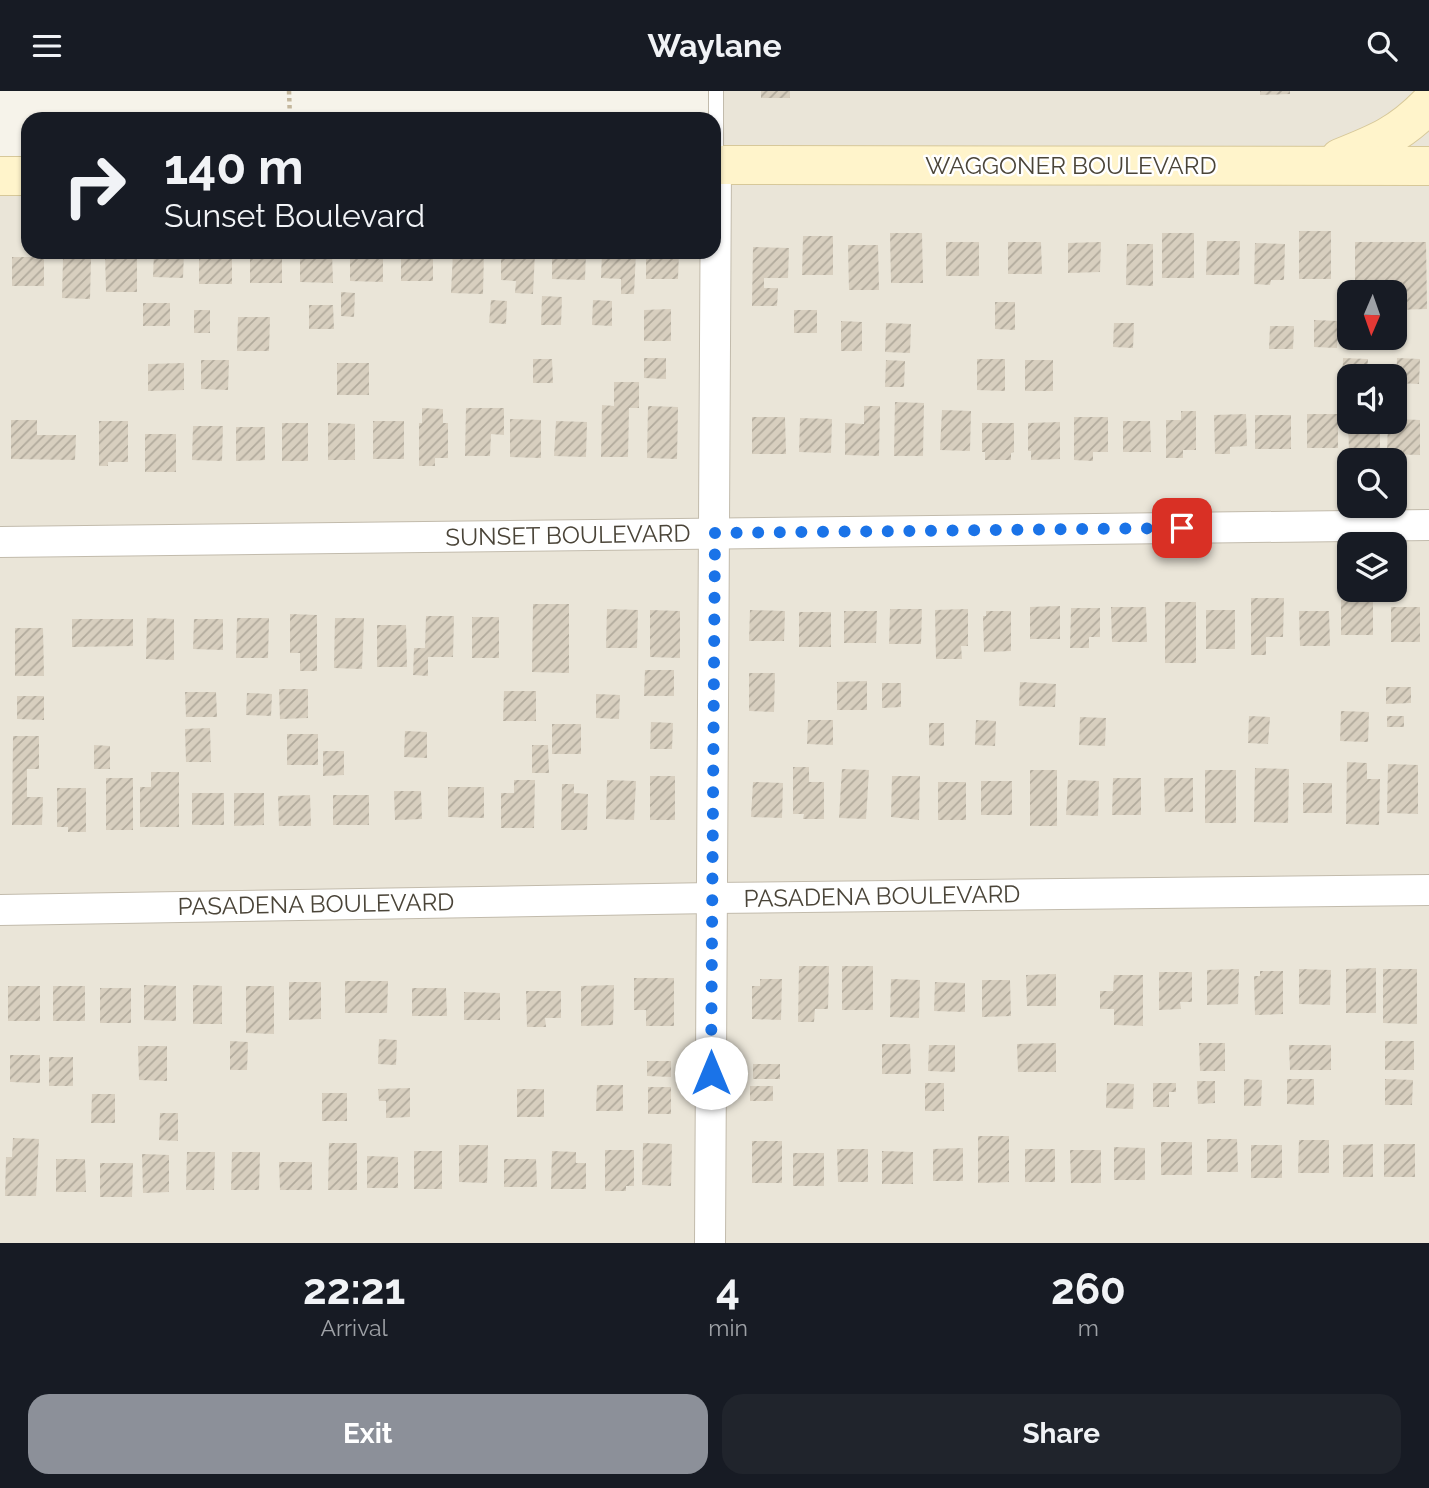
<!DOCTYPE html>
<style>
body{margin:0;font-family:Raleway,sans-serif;background:#20242c;color:#f1f3f6;height:100vh;display:flex;flex-direction:column;font-size:26px;white-space:nowrap}
*{box-sizing:border-box;margin:0}
p{font-size:23px;color:#9ea1a6}
.icon{flex:none;width:38px;height:38px;fill:none;stroke:currentColor;stroke-width:2;stroke-linecap:round;stroke-linejoin:round}
.map{position:relative;height:1152px;overflow:hidden}
.sheet{display:flex;flex-direction:column;background:#171b24;flex:1}
.sheet>*{flex:none}
.hud{position:absolute;left:21px;top:21px;width:700px;height:147px;border-radius:21px;box-shadow:0 2px 5px #0004;background:#171b24;color:#f1f3f6;overflow:hidden}
.needle{width:46px;rotate:182deg}
.tools{position:absolute;left:1337px;top:189px;display:grid;gap:14px}
.tools a{display:grid;place-items:center;width:70px;height:70px;border-radius:14px;background:#171b24;box-shadow:0 2px 5px #0004;font-size:35px}
.pin{position:absolute;display:grid;place-items:center;width:60px;height:60px;color:#fff;margin:-30px;border-radius:14px;box-shadow:0 4px 10px #0006}
.me{position:absolute;width:77px;margin:-38px;rotate:0deg;stroke-linejoin:round;filter:drop-shadow(0 0 5px #0008)}
.turn{display:flex;align-items:center;gap:24px;height:147px;padding:0 28px;font-size:32px}
.turn .icon{width:91px;height:91px;stroke-width:2.5}
.turn b{display:block;font-size:49px;line-height:60px}
.eta{display:flex;justify-content:space-evenly;align-items:center;height:119px;text-align:center}
.eta b{font-size:42px;font-weight:700;line-height:49px}
.cta{display:flex;gap:14px;margin-top:auto;padding:14px 28px}
.cta a{flex:1;height:80px;border-radius:21px;background:#8c9099;color:#fff;font-size:28px;font-weight:700;line-height:80px;text-align:center}
.cta a+a{background:#20242c;color:#f1f3f6}
header{display:flex;justify-content:space-between;align-items:center;height:91px;padding:0 28px;background:#171b24;font-size:32px;font-weight:700}
.map>svg:first-child{display:block}
.residential{fill:#eae5d8;fill-rule:evenodd}
.building{fill:url(#building-hatch)}
.lines{fill:none;stroke-linecap:round;stroke-linejoin:round}
.lane-casing{stroke:#c2bbac;stroke-width:16}
.street-casing{stroke:#c2bbac;stroke-width:32}
.secondary-casing{stroke:#d7c899;stroke-width:40}
.path{stroke:#c4b79d;stroke-width:4.5;stroke-dasharray:3.5 3.5;stroke-linecap:butt}
.lane{stroke:#fff;stroke-width:14}
.street{stroke:#fff;stroke-width:30}
.secondary{stroke:#fff4cb;stroke-width:38}
.route{stroke:#1a73e8;stroke-width:12;stroke-dasharray:0 21.6}
.labels{text-anchor:middle;dominant-baseline:central;stroke-width:5;stroke-linejoin:round;paint-order:stroke}
.street-label{font-size:24px;fill:#4a4438;stroke:#fff}
</style>
<header><svg class="icon" aria-label="menu" viewBox="0 0 24 24"><path d="M4 6h16M4 12h16M4 18h16"/></svg>Waylane<svg class="icon" aria-label="search" viewBox="0 0 24 24"><circle cx="10" cy="10" r="6"/><path d="M15 15l6 6"/></svg></header>
<div class="map">
<svg width="1429" height="1152" viewBox="0 0 1429 1152">
<defs>
<pattern id="building-hatch" width="6" height="6" patternUnits="userSpaceOnUse" patternTransform="scale(1.75)"><rect width="6" height="6" fill="#d8cfbf"/><path d="M-1 1l2-2M0 6l6-6M5 7l2-2" fill="none" stroke="#b1aa9c"/></pattern>
</defs>
<rect width="100%" height="100%" fill="#f6f3ea"/>
<path class="residential" d="M 709,0 L 1429,0 L 1429,1152 L 0,1152 L 0,99 L 28,98 L 28,161 L 714,161 ZM 1349,201 L 1395,201 L 1395,247 L 1349,247 ZM 1349,285 L 1395,285 L 1395,331 L 1349,331 ZM 1349,369 L 1395,369 L 1395,415 L 1349,415 ZM 1349,453 L 1395,453 L 1395,499 L 1349,499 Z"/>
<g class="building">
<rect x="761" y="0" width="29" height="7"/>
<polygon points="1260,0 1290,0 1290,3 1260,4"/>
<rect x="1299" y="140" width="32" height="48"/>
<polygon points="890,142 922,142 923,192 891,192"/>
<rect x="1162" y="142" width="32" height="45"/>
<polygon points="803,145 833,145 833,184 802,184"/>
<polygon points="1207,150 1240,150 1239,184 1206,184"/>
<rect x="946" y="151" width="33" height="34"/>
<polygon points="1008,151 1041,151 1042,183 1008,183"/>
<polygon points="1101,151 1100,181 1068,182 1068,152"/>
<polygon points="1355,151 1426,151 1427,218 1395,219 1395,201 1355,201"/>
<polygon points="1255,152 1285,153 1284,189 1271,189 1270,194 1254,193"/>
<polygon points="1127,153 1153,153 1153,195 1126,194"/>
<polygon points="848,154 878,154 879,199 849,199"/>
<polygon points="753,156 789,157 788,187 764,187 764,197 778,197 777,215 752,215"/>
<polygon points="137,161 137,201 106,201 105,162"/>
<polygon points="154,161 184,161 183,187 153,186"/>
<rect x="401" y="161" width="32" height="29"/>
<polygon points="453,161 484,161 483,203 451,202"/>
<polygon points="501,161 535,161 533,203 515,202 516,190 501,189"/>
<polygon points="552,161 586,161 585,189 552,188"/>
<polygon points="602,161 636,161 634,203 621,203 621,188 601,187"/>
<polygon points="646,161 679,161 678,188 646,188"/>
<polygon points="300,162 332,162 333,192 300,191"/>
<polygon points="350,162 383,162 383,191 350,190"/>
<rect x="250" y="163" width="32" height="29"/>
<rect x="199" y="164" width="33" height="29"/>
<rect x="12" y="166" width="32" height="29"/>
<polygon points="63,167 91,168 90,208 62,207"/>
<polygon points="341,201 355,202 354,226 341,225"/>
<polygon points="542,205 562,206 561,234 541,234"/>
<polygon points="491,209 507,210 506,233 489,232"/>
<polygon points="593,209 612,210 612,235 592,234"/>
<polygon points="995,211 1015,211 1015,239 995,238"/>
<rect x="143" y="212" width="27" height="23"/>
<polygon points="309,214 333,214 334,238 309,238"/>
<polygon points="671,218 671,250 644,250 644,219"/>
<rect x="194" y="219" width="16" height="23"/>
<rect x="794" y="219" width="23" height="23"/>
<polygon points="238,226 270,226 269,260 237,260"/>
<polygon points="1314,229 1338,230 1337,257 1314,256"/>
<polygon points="841,230 862,231 862,260 841,260"/>
<polygon points="886,232 911,233 910,262 885,261"/>
<polygon points="1114,232 1134,232 1133,257 1113,256"/>
<polygon points="1270,235 1294,235 1293,258 1269,258"/>
<polygon points="644,267 666,267 666,288 644,287"/>
<polygon points="1343,267 1368,268 1367,285 1349,285 1349,299 1342,298"/>
<polygon points="1397,267 1420,268 1419,293 1396,292"/>
<polygon points="533,268 552,268 553,292 533,292"/>
<polygon points="977,268 1005,268 1005,300 977,299"/>
<polygon points="201,269 229,269 228,299 201,298"/>
<polygon points="886,269 905,270 904,296 885,296"/>
<rect x="1025" y="269" width="28" height="31"/>
<polygon points="184,272 184,299 148,300 148,273"/>
<rect x="337" y="272" width="32" height="32"/>
<polygon points="614,291 639,291 639,317 629,317 628,366 601,366 602,314 614,315"/>
<polygon points="895,311 924,312 923,365 894,365"/>
<polygon points="648,315 678,316 677,368 647,367"/>
<polygon points="864,315 880,315 879,365 845,364 845,332 864,333"/>
<polygon points="422,317 443,318 443,332 448,332 448,367 435,367 435,375 419,375 419,332 422,332"/>
<polygon points="466,317 504,317 504,344 491,343 490,365 465,365"/>
<polygon points="942,319 971,320 970,360 940,359"/>
<polygon points="1181,320 1196,320 1196,359 1183,359 1183,367 1166,367 1166,329 1181,329"/>
<polygon points="1246,323 1247,355 1230,356 1230,363 1215,363 1214,324"/>
<rect x="1307" y="323" width="31" height="34"/>
<rect x="1255" y="324" width="36" height="34"/>
<polygon points="752,326 785,326 786,363 752,363"/>
<polygon points="1074,326 1108,326 1108,361 1093,361 1093,370 1074,369"/>
<polygon points="800,327 832,328 831,362 799,361"/>
<polygon points="510,328 541,329 541,367 510,366"/>
<polygon points="1395,328 1420,329 1420,364 1387,363 1388,331 1395,331"/>
<polygon points="11,329 37,329 37,344 76,344 75,369 11,368"/>
<polygon points="99,330 128,330 128,371 108,371 108,375 99,375"/>
<rect x="373" y="330" width="31" height="38"/>
<polygon points="556,330 587,331 586,366 554,365"/>
<polygon points="1123,330 1150,330 1151,361 1123,361"/>
<polygon points="1060,331 1060,368 1031,369 1031,360 1028,360 1028,332"/>
<polygon points="1348,331 1380,331 1380,359 1349,360"/>
<rect x="282" y="332" width="26" height="38"/>
<polygon points="328,332 355,333 355,369 328,369"/>
<polygon points="982,332 1014,332 1014,361 1011,362 1011,369 985,369 985,361 982,361"/>
<polygon points="193,335 223,335 222,370 192,369"/>
<polygon points="236,336 265,336 265,369 236,370"/>
<rect x="145" y="343" width="31" height="38"/>
<polygon points="1251,507 1284,507 1283,546 1266,546 1266,564 1251,564"/>
<rect x="1341" y="509" width="32" height="35"/>
<rect x="1165" y="511" width="31" height="61"/>
<polygon points="533,513 569,513 569,582 532,581"/>
<polygon points="1060,515 1060,548 1030,548 1030,516"/>
<polygon points="1111,516 1146,516 1147,551 1112,551"/>
<rect x="1391" y="516" width="29" height="35"/>
<polygon points="1071,517 1100,517 1100,546 1089,546 1089,557 1070,557"/>
<polygon points="607,518 638,519 637,557 606,557"/>
<polygon points="890,518 922,518 921,553 889,553"/>
<polygon points="968,518 968,555 961,555 962,568 936,568 935,519"/>
<polygon points="650,519 680,520 680,567 650,566"/>
<polygon points="750,519 785,520 784,550 749,550"/>
<rect x="1206" y="519" width="29" height="39"/>
<polygon points="844,520 877,520 876,552 844,552"/>
<polygon points="986,520 1011,520 1011,560 984,561 983,525 986,525"/>
<polygon points="1299,520 1329,520 1330,555 1300,555"/>
<rect x="799" y="521" width="32" height="35"/>
<polygon points="290,523 317,524 317,580 300,580 300,562 290,562"/>
<polygon points="426,525 454,525 453,566 428,566 428,585 413,584 414,557 425,557"/>
<rect x="472" y="526" width="27" height="41"/>
<polygon points="147,527 174,528 174,569 146,568"/>
<polygon points="237,527 269,527 268,567 236,567"/>
<polygon points="335,527 364,527 362,578 334,577"/>
<polygon points="72,528 133,528 133,555 72,556"/>
<polygon points="194,528 223,528 223,559 193,558"/>
<polygon points="377,534 406,534 407,576 377,576"/>
<polygon points="15,537 43,537 44,585 15,585"/>
<polygon points="645,579 674,579 674,605 644,605"/>
<polygon points="749,582 775,582 774,621 749,620"/>
<polygon points="867,590 867,619 837,619 837,591"/>
<polygon points="1020,591 1056,593 1055,616 1019,615"/>
<polygon points="882,592 901,592 901,616 882,617"/>
<polygon points="1386,596 1411,596 1411,612 1386,613"/>
<polygon points="279,598 308,598 308,627 280,628"/>
<polygon points="504,600 536,600 536,630 503,630"/>
<polygon points="185,601 216,601 217,626 186,626"/>
<polygon points="247,602 272,603 271,625 246,624"/>
<polygon points="596,603 620,604 619,628 596,627"/>
<polygon points="17,605 44,605 44,629 17,628"/>
<polygon points="1341,620 1369,621 1368,651 1340,650"/>
<polygon points="1249,625 1270,626 1268,653 1248,652"/>
<rect x="1387" y="625" width="17" height="11"/>
<polygon points="1080,626 1106,627 1105,655 1079,654"/>
<polygon points="808,629 833,629 833,654 807,653"/>
<polygon points="976,629 996,630 995,655 975,654"/>
<polygon points="651,631 673,632 672,658 650,658"/>
<polygon points="929,632 944,632 944,655 929,654"/>
<rect x="552" y="633" width="29" height="30"/>
<polygon points="210,637 211,671 186,671 185,638"/>
<polygon points="405,640 427,641 427,667 404,666"/>
<rect x="287" y="643" width="31" height="31"/>
<polygon points="13,645 39,645 39,678 27,678 27,706 43,706 42,734 12,734"/>
<polygon points="94,654 110,655 110,678 94,678"/>
<polygon points="532,654 548,654 549,682 532,682"/>
<polygon points="323,660 344,660 344,684 323,685"/>
<polygon points="1347,671 1367,672 1367,688 1380,688 1379,734 1346,733"/>
<polygon points="1388,673 1418,674 1418,723 1387,722"/>
<polygon points="793,676 809,676 809,691 824,691 824,728 803,728 804,723 793,723"/>
<polygon points="1255,677 1289,678 1288,732 1254,731"/>
<polygon points="842,678 869,679 866,728 839,727"/>
<rect x="1030" y="679" width="27" height="56"/>
<rect x="1205" y="679" width="31" height="53"/>
<polygon points="151,681 179,681 179,736 140,736 140,696 151,696"/>
<rect x="650" y="685" width="25" height="44"/>
<polygon points="892,685 920,685 919,729 891,726"/>
<rect x="106" y="687" width="27" height="52"/>
<polygon points="1113,687 1141,687 1141,724 1112,724"/>
<polygon points="1164,687 1193,687 1193,721 1165,721"/>
<polygon points="514,689 535,689 534,737 501,737 501,702 514,702"/>
<polygon points="607,689 636,690 634,729 606,728"/>
<polygon points="1068,689 1099,690 1098,725 1066,724"/>
<rect x="981" y="690" width="31" height="34"/>
<polygon points="753,691 783,692 782,727 751,726"/>
<rect x="938" y="691" width="28" height="38"/>
<rect x="1303" y="692" width="29" height="30"/>
<polygon points="562,693 574,693 574,702 588,703 587,739 561,739"/>
<polygon points="448,696 484,696 484,727 448,726"/>
<polygon points="57,697 86,697 86,741 68,741 68,736 57,736"/>
<polygon points="394,700 421,700 422,728 395,729"/>
<rect x="192" y="702" width="32" height="32"/>
<polygon points="234,702 264,702 264,734 234,735"/>
<polygon points="310,704 311,735 279,735 278,705"/>
<rect x="333" y="704" width="36" height="30"/>
<polygon points="799,875 829,875 828,918 815,918 814,931 798,931"/>
<rect x="842" y="875" width="31" height="44"/>
<polygon points="1376,877 1376,922 1346,922 1346,878"/>
<polygon points="1239,878 1238,913 1207,914 1207,879"/>
<polygon points="1299,878 1331,879 1330,914 1299,913"/>
<polygon points="1383,878 1417,878 1417,933 1383,932"/>
<polygon points="1260,880 1283,880 1283,923 1255,924 1254,885 1260,885"/>
<polygon points="1159,881 1192,881 1192,911 1180,911 1181,918 1159,919"/>
<polygon points="1056,883 1056,915 1027,915 1026,884"/>
<polygon points="1114,884 1143,884 1143,935 1114,934 1114,918 1100,918 1100,900 1113,900"/>
<polygon points="634,887 674,887 674,935 646,935 646,919 634,919"/>
<polygon points="760,888 782,888 781,929 752,928 752,895 760,895"/>
<polygon points="891,888 920,889 919,927 890,926"/>
<polygon points="982,889 1010,889 1011,925 982,926"/>
<polygon points="345,890 388,890 387,922 345,922"/>
<polygon points="289,891 321,891 321,928 289,929"/>
<polygon points="935,891 965,892 965,921 934,920"/>
<polygon points="144,894 176,895 176,930 144,929"/>
<polygon points="193,894 222,895 222,933 193,933"/>
<polygon points="614,894 613,934 581,935 581,895"/>
<rect x="8" y="895" width="32" height="35"/>
<rect x="53" y="895" width="32" height="35"/>
<polygon points="246,895 274,895 274,943 246,942"/>
<rect x="100" y="897" width="31" height="35"/>
<polygon points="412,897 446,897 447,925 412,925"/>
<polygon points="526,900 561,900 561,927 545,927 546,936 527,936"/>
<polygon points="464,901 500,902 500,929 464,929"/>
<polygon points="379,948 397,949 396,974 378,973"/>
<polygon points="230,950 248,951 247,979 230,979"/>
<rect x="1385" y="950" width="29" height="29"/>
<polygon points="1056,952 1056,981 1018,981 1017,953"/>
<polygon points="1199,952 1225,952 1225,980 1200,980"/>
<polygon points="882,953 910,953 911,983 882,983"/>
<polygon points="929,954 955,954 955,981 928,980"/>
<polygon points="1289,954 1331,954 1331,979 1290,979"/>
<polygon points="138,955 167,955 167,990 139,989"/>
<polygon points="10,964 40,964 40,992 10,991"/>
<rect x="49" y="966" width="24" height="29"/>
<polygon points="647,970 671,970 671,986 647,985"/>
<rect x="753" y="973" width="27" height="15"/>
<polygon points="1244,988 1262,989 1261,1015 1244,1015"/>
<polygon points="1287,988 1314,988 1314,1014 1287,1013"/>
<polygon points="1385,988 1413,989 1412,1014 1385,1014"/>
<polygon points="1197,990 1215,990 1215,1012 1198,1013"/>
<rect x="925" y="992" width="19" height="28"/>
<polygon points="1107,992 1134,993 1133,1018 1106,1017"/>
<polygon points="1153,992 1176,992 1176,1001 1169,1001 1169,1016 1153,1016"/>
<polygon points="597,994 623,994 623,1020 596,1020"/>
<rect x="750" y="995" width="23" height="15"/>
<rect x="648" y="996" width="23" height="27"/>
<polygon points="410,997 410,1026 386,1027 386,1010 379,1010 378,998"/>
<rect x="517" y="998" width="27" height="28"/>
<rect x="322" y="1002" width="25" height="28"/>
<polygon points="92,1003 115,1003 115,1032 91,1032"/>
<polygon points="160,1022 178,1022 178,1050 159,1049"/>
<polygon points="978,1045 1009,1045 1009,1091 978,1092"/>
<polygon points="13,1047 39,1048 36,1105 5,1105 6,1066 12,1066"/>
<polygon points="1207,1048 1237,1048 1238,1081 1207,1081"/>
<polygon points="1299,1049 1329,1049 1329,1082 1298,1082"/>
<rect x="752" y="1050" width="30" height="42"/>
<rect x="1161" y="1051" width="31" height="33"/>
<polygon points="329,1052 357,1052 357,1099 328,1099"/>
<polygon points="643,1052 672,1053 671,1095 642,1094"/>
<polygon points="1373,1053 1373,1086 1343,1086 1343,1054"/>
<rect x="1384" y="1053" width="31" height="33"/>
<polygon points="459,1054 488,1054 487,1092 459,1091"/>
<rect x="1251" y="1054" width="31" height="33"/>
<polygon points="1114,1056 1145,1057 1145,1089 1114,1089"/>
<polygon points="963,1057 963,1090 933,1090 933,1058"/>
<polygon points="837,1058 868,1058 868,1091 838,1091"/>
<rect x="1025" y="1058" width="30" height="33"/>
<polygon points="605,1059 634,1059 634,1095 626,1095 626,1100 605,1100"/>
<polygon points="1070,1059 1101,1059 1101,1092 1071,1092"/>
<rect x="414" y="1060" width="28" height="38"/>
<polygon points="552,1060 576,1061 576,1072 586,1072 586,1098 551,1098"/>
<polygon points="882,1060 913,1061 913,1093 882,1093"/>
<polygon points="187,1061 215,1061 214,1099 186,1099"/>
<polygon points="232,1061 260,1061 259,1099 231,1099"/>
<rect x="793" y="1062" width="31" height="33"/>
<polygon points="142,1063 169,1064 169,1101 143,1102"/>
<polygon points="367,1065 398,1066 398,1097 367,1097"/>
<polygon points="56,1068 85,1068 86,1101 56,1101"/>
<polygon points="504,1068 536,1068 537,1096 504,1096"/>
<polygon points="279,1071 312,1071 312,1099 280,1099"/>
<polygon points="100,1072 133,1072 132,1106 100,1106"/>
</g>
<g class="lines">
<g class="lane-casing">
<polyline id="lane" points="716,0 716,72"/>
</g>
<g class="street-casing">
<g id="street">
<polyline points="0,451 1429,434"/>
<polyline points="0,819 712,807 1429,799"/>
<polyline points="710,1152 716,74"/>
</g>
</g>
<g class="secondary-casing">
<g id="secondary">
<path d="M 1340,67 C 1378,52 1400,43 1429,13"/>
<polyline points="714,74 1429,75"/>
<polyline points="0,85 28,85"/>
</g>
</g>
<polyline class="path" points="289,0 290,28"/>
<use href="#lane" class="lane"/>
<use href="#street" class="street"/>
<use href="#secondary" class="secondary"/>
</g>
<g class="lines">
<polyline class="route" points="711,982 715,442 1182,437"/>
</g>
<g class="labels">
<g class="street-label">
<text x="1071" y="74">WAGGONER BOULEVARD</text>
<text transform="translate(568 444) rotate(-1)">SUNSET BOULEVARD</text>
<text transform="translate(882 805) rotate(-1)">PASADENA BOULEVARD</text>
<text transform="translate(316 813) rotate(-1)">PASADENA BOULEVARD</text>
</g>
</g>
</svg>
<div class="tools">
<a><svg class="needle" viewBox="-14 -14 28 28"><path d="M0-13l5 13h-10z" fill="#e53935"/><path d="M0 13l5-13h-10z" fill="#9ea1a6"/></svg></a>
<a><svg class="icon" aria-label="sound" viewBox="0 0 24 24"><path d="M4 9h4l5-4v14l-5-4H4zM17 9q2 3 0 6"/></svg></a>
<a><svg class="icon" aria-label="search" viewBox="0 0 24 24"><circle cx="10" cy="10" r="6"/><path d="M15 15l6 6"/></svg></a>
<a><svg class="icon" aria-label="layers" viewBox="0 0 24 24"><path d="M12 4l9 5-9 5-9-5zM3 14l9 5 9-5"/></svg></a>
</div>
<div class="pin" style="left:1182px;top:437px;background:#d93025"><svg class="icon" aria-label="arrive" viewBox="0 0 24 24"><path d="M6 21V4h12l-3 4 3 4H6"/></svg></div>
<svg class="me" style="left:711px;top:982px" viewBox="-20 -20 40 40"><circle r="19" fill="#fff"/><path d="M0-13L10 11 0 6-10 11z" fill="#1a73e8"/></svg>
<div class="hud">
<div class="turn"><svg class="icon" aria-label="right" viewBox="0 0 24 24"><path d="M7 20v-9h11M14 6l5 5-5 5"/></svg><div><b>140 m</b>Sunset Boulevard</div></div>
</div>
</div>
<section class="sheet">
<div class="eta">
<div><b>22:21</b><p>Arrival</p></div>
<div><b>4</b><p>min</p></div>
<div><b>260</b><p>m</p></div>
</div>
<div class="cta"><a>Exit</a><a>Share</a></div>
</section>
